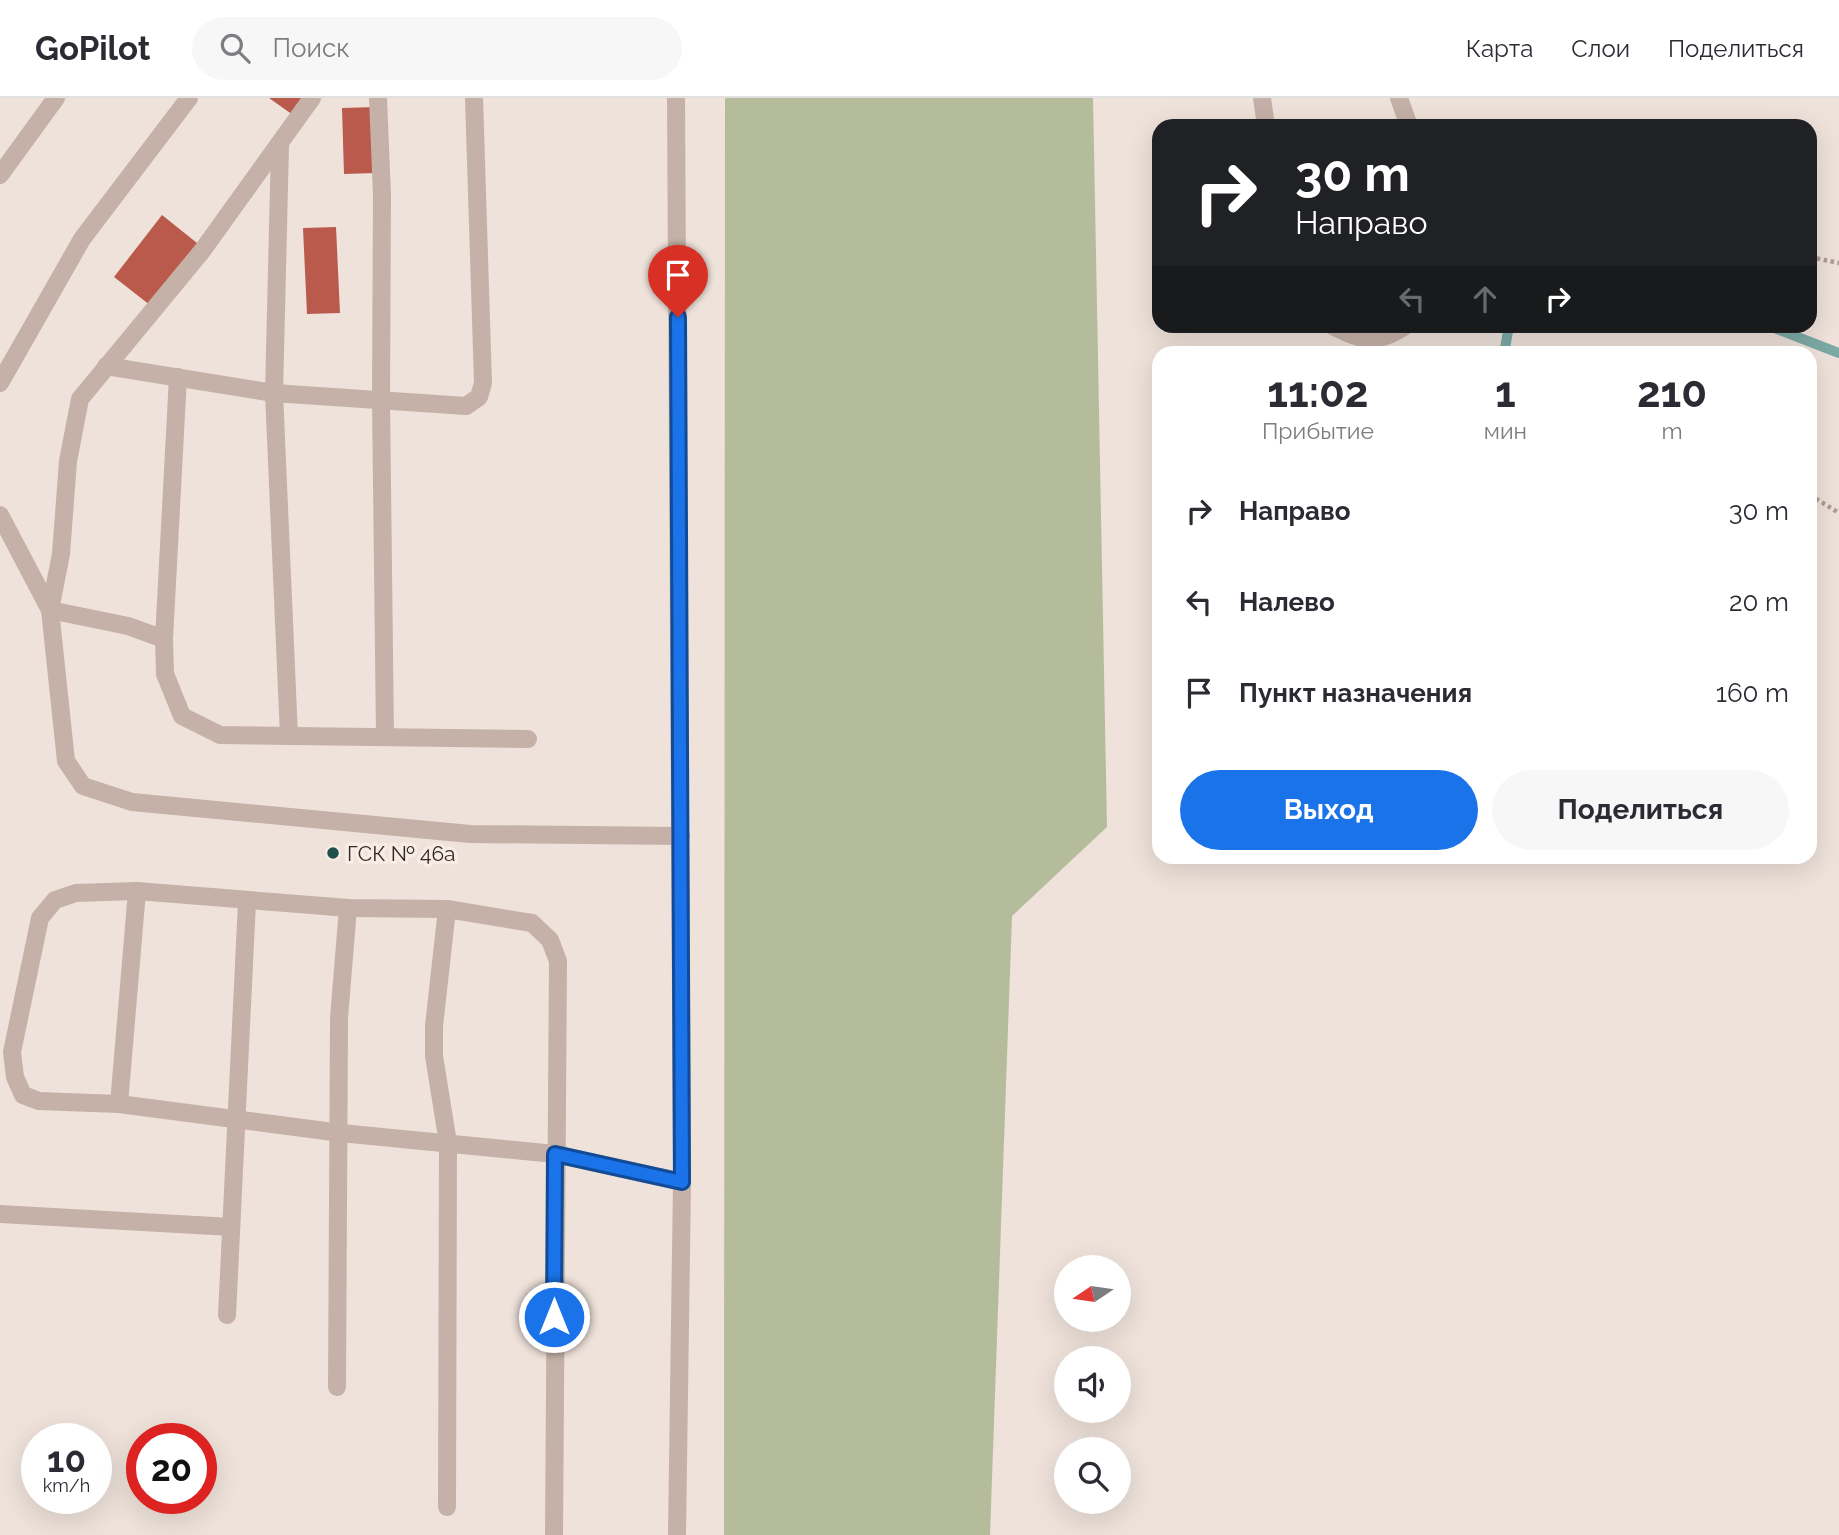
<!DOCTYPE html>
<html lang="ru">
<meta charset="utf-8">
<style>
body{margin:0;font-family:Raleway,sans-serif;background:#f7f7f7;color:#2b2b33;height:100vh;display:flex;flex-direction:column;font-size:26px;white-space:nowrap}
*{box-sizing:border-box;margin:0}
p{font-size:23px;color:#7c7c81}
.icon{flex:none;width:38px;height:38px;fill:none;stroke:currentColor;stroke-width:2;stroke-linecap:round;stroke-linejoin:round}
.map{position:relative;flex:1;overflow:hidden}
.sheet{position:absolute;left:1152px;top:248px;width:665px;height:518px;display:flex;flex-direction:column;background:#fff;border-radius:21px;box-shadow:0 7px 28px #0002}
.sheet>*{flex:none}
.banner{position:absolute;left:1152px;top:21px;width:665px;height:214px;border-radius:21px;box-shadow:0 7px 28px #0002;background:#202124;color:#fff;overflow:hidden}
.needle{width:46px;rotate:257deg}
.fabs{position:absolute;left:1054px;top:1157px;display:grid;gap:14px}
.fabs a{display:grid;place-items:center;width:77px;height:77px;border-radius:50%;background:#fff;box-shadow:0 7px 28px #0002;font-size:35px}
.speed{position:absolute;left:21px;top:1325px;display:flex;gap:14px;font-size:35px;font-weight:700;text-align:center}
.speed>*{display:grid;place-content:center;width:91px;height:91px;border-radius:50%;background:#fff;box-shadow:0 7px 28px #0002;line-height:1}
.speed small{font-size:18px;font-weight:400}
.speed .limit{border:10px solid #d22;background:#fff;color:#111}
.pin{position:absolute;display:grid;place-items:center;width:60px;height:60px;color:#fff;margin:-72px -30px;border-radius:50% 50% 50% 0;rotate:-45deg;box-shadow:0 0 7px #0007}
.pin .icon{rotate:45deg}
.me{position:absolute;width:77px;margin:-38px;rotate:0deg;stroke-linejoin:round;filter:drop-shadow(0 0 5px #0008)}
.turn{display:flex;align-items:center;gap:24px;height:147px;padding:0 28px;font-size:32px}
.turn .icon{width:91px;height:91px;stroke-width:2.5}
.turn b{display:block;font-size:49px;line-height:60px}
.lanes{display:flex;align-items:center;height:66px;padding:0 28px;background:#0003;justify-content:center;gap:35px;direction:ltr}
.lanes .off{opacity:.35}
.eta{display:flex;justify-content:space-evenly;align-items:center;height:119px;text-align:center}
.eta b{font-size:42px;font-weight:700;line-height:49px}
.action{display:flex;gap:14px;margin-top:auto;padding:14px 28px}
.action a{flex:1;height:80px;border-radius:42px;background:#1a73e8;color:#fff;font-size:28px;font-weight:700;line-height:80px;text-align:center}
.action a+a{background:#f7f7f7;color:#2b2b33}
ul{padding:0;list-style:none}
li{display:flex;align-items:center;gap:21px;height:91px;padding:0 28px}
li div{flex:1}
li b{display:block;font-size:26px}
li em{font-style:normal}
header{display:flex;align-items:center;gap:42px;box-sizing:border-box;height:98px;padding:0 35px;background:#fff;border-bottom:2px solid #e1e1e2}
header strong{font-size:33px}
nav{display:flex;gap:38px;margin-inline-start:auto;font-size:24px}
.search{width:490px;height:63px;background:#f7f7f7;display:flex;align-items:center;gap:18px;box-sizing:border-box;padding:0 24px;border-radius:38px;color:#7c7c81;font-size:26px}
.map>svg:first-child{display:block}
.green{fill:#b5bc9b}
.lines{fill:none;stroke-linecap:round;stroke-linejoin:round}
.stream{stroke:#7ca9a5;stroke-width:10}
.building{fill:#ba5a4d}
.path{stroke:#b19b92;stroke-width:4.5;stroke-dasharray:3.5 3.5;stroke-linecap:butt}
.service{stroke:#c5b1a7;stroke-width:18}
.minor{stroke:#c5b1a7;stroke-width:18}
.route-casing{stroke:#114b97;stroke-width:18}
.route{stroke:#1a73e8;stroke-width:12}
.poi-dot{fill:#214f4d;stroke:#f7ede5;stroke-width:2.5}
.labels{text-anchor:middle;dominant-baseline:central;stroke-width:7;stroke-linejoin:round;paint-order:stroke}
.poi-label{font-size:21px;fill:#322927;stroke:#f7ede5;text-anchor:start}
</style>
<header>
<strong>GoPilot</strong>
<div class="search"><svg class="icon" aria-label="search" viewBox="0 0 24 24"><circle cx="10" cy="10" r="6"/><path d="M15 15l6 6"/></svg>Поиск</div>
<nav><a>Карта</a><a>Слои</a><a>Поделиться</a></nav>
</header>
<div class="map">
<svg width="1839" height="1437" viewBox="0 0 1839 1437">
<rect width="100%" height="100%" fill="#eee2da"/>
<polygon class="green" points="725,0 1093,0 1107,729 1012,818 990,1437 724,1437"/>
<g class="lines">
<g class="stream">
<polyline points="1769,228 1839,255"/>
<polyline points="1504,256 1509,228"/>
</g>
</g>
<g class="building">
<polygon points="269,0 305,0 293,17"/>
<polygon points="376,9 376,75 344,76 342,10"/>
<polygon points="162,117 202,149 155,211 114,179"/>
<polygon points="336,129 340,215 307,216 303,130"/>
</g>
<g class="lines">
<g class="path">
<polyline points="1810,159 1839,165"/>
<polyline points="1810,397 1839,415"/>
</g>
<g class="service">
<polyline points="312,0 202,153 80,301 68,363 61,456 50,512 66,663 83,688 132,704 470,736 681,738"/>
<polyline points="378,0 382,97 381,302 385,638"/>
<polyline points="280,48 274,295 289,638"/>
<polyline points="0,77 56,0"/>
<polyline points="106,268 274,295 466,308 479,299 483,285 474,0"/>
<polyline points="0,285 82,141 189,0"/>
<polyline points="0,417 50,512 128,528 164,541 165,576 182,618 220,637 528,641"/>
<polyline points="164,541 178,279"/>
<polyline points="119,1006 137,793"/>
<polyline points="0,1116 231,1129"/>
<polyline points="227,1217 247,804"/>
<polyline points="337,1289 339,920 348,810"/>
<polyline points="447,1409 448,1045 434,958 434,928 447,811"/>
<polyline points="554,1437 558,863 550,842 532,825 447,811 348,810 137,793 76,795 55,802 40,820 12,954 15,979 23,997 39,1003 119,1006 341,1035 555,1056 682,1084"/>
</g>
<g class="minor">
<polyline points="676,0 682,1084 677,1437"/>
<polyline points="1262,0 1266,28"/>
<polyline points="1399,0 1409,28"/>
<path d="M 1333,228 C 1361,243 1377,247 1405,228"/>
</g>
</g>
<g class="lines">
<g class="route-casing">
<polyline id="route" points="554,1219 555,1056 682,1084 678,219"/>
</g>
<use href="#route" class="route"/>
</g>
<circle class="poi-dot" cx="333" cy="755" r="7"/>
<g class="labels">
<g class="poi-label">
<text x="347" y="755">ГСК № 46а</text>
</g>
</g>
</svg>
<div class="fabs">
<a><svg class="needle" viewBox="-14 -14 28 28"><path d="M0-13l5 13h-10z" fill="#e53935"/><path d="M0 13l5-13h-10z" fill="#7c7c81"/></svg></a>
<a><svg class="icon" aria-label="sound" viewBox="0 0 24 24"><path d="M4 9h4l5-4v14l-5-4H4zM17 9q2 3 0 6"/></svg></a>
<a><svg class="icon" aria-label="search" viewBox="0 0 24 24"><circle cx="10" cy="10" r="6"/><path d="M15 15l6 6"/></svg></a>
</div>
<div class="speed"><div>10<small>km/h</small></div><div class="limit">20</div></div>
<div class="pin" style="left:678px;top:219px;background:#d93025"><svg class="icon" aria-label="arrive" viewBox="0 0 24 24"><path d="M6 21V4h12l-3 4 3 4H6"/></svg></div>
<svg class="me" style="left:554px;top:1219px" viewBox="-20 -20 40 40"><circle r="17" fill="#1a73e8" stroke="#fff" stroke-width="3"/><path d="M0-11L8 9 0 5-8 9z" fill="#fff"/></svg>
<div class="banner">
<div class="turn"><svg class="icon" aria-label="right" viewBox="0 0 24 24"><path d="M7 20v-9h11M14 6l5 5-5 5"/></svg><div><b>30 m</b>Направо</div></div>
<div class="lanes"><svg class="icon off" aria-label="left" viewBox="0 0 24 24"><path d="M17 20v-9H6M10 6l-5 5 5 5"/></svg><svg class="icon off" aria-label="ahead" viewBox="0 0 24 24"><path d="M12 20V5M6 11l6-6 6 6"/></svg><svg class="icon" aria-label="right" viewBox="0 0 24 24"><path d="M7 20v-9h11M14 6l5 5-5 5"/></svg></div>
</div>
<section class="sheet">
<div class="eta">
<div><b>11:02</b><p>Прибытие</p></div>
<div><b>1</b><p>мин</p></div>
<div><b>210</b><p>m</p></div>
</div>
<ul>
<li><svg class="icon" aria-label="right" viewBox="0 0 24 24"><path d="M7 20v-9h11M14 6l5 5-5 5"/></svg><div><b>Направо</b></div><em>30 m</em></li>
<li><svg class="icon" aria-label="left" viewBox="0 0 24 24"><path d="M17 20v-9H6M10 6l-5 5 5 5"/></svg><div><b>Налево</b></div><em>20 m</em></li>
<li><svg class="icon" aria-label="arrive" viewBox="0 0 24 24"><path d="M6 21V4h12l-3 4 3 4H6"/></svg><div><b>Пункт назначения</b></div><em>160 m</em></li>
</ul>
<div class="action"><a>Выход</a><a>Поделиться</a></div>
</section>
</div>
